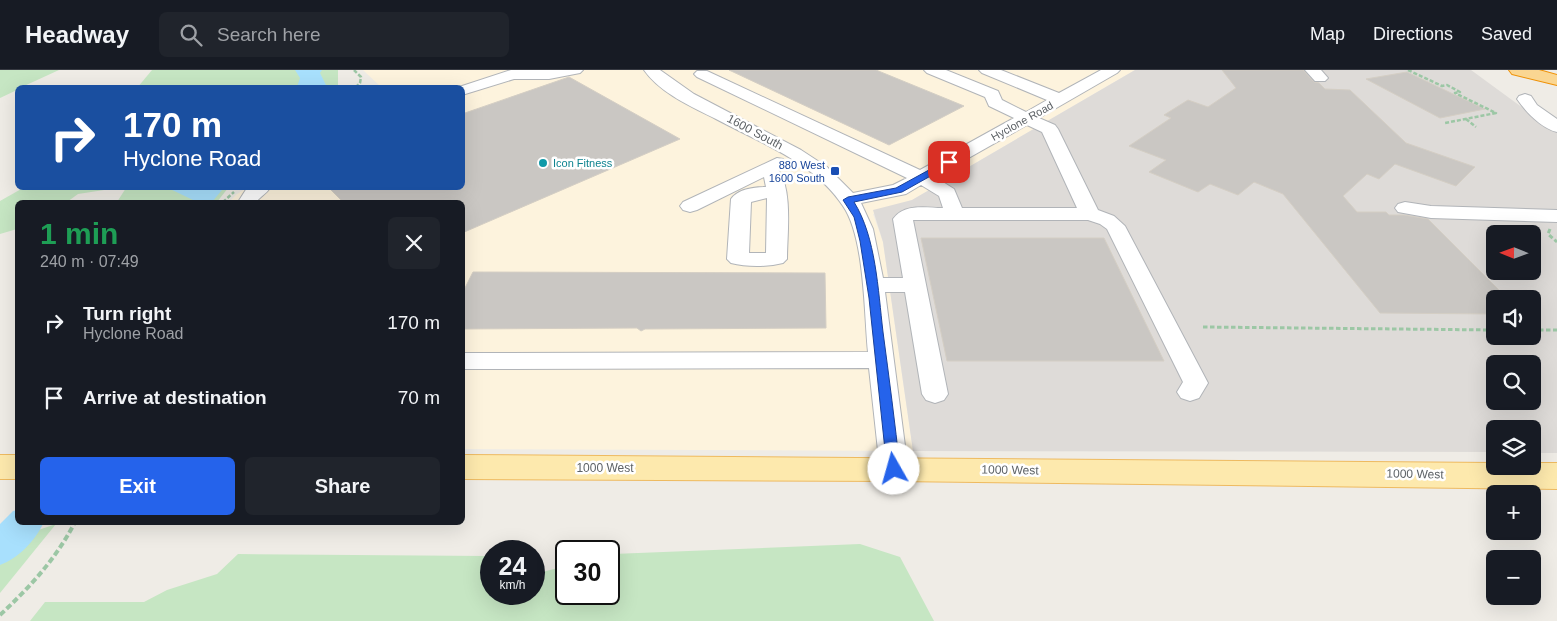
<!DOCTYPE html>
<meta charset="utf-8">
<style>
body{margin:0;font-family:Helvetica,sans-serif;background:#20242c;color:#f1f3f6;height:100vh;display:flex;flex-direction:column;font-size:19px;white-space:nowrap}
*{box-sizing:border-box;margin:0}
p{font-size:16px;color:#9ea1a6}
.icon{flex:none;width:28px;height:28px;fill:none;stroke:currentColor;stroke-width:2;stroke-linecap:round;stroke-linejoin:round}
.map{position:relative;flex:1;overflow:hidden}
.details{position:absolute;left:15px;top:130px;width:450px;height:325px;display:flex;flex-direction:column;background:#171b24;border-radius:8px;box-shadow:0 5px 20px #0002}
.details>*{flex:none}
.hud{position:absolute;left:15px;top:15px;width:450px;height:105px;border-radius:8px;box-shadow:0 5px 20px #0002;background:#1a4fa0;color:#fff;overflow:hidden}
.needle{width:32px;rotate:271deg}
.controls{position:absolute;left:1486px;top:155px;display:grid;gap:10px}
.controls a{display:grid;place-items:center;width:55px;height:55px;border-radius:8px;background:#171b24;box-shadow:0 5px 20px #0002;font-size:25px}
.speed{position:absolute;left:480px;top:470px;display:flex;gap:10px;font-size:25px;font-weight:700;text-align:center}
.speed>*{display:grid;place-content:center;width:65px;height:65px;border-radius:50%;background:#171b24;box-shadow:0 5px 20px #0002;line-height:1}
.speed small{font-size:12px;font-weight:400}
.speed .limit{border:2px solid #111;border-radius:8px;background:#fff;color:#111}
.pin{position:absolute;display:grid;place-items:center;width:42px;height:42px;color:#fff;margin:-21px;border-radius:10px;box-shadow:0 2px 8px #0006}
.me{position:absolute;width:55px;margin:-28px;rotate:353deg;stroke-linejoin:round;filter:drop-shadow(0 0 4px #0008)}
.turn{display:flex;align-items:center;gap:18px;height:105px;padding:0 25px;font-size:22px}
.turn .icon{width:65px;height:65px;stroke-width:2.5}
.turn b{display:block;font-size:35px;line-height:42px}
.round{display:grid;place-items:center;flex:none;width:52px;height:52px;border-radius:8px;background:#20242c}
.head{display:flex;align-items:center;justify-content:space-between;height:85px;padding:0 25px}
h1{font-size:30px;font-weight:700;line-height:38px;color:#1e9e55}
.button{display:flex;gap:10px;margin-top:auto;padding:10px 25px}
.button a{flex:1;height:58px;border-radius:8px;background:#2563eb;color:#fff;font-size:20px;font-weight:700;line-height:58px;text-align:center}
.button a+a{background:#20242c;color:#f1f3f6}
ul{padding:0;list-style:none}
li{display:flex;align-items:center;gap:15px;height:75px;padding:0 25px}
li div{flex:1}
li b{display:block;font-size:19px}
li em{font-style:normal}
header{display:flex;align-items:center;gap:30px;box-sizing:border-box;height:70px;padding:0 25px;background:#171b24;border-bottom:1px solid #363941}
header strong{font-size:24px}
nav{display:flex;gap:28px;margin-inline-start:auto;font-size:18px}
.search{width:350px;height:45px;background:#20242c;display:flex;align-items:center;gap:12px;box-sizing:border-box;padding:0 18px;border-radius:8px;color:#9ea1a6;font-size:19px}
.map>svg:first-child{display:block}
.commercial{fill:#fdf3dd}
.industrial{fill:#dedbd8;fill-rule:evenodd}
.green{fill:#c6e6c3}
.water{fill:#a8e0fd}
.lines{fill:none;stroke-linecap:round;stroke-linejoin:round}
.river{fill:#a8e0fd;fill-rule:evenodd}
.building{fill:#cac7c3;stroke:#d4cec4}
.minor-casing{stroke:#b1b4b8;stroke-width:2}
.major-casing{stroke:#eeba60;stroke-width:2}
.highway-casing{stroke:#ef9106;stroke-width:2}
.path-far2{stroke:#9cc7a5;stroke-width:2.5;stroke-dasharray:4 2;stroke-linecap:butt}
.path-far1{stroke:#9cc7a5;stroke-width:3;stroke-dasharray:4.5 2.5;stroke-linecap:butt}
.path{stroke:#9cc7a5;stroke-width:4;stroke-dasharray:6 3;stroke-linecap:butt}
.minor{fill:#fff;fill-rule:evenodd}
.major{fill:#fde9ad;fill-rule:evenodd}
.highway{fill:#fad692;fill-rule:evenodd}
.route{fill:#2563eb;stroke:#184099}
.culture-dot{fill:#0f9aa8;stroke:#fff;stroke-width:2}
.transit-dot{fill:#1a4fb4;stroke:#fff;stroke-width:2}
.labels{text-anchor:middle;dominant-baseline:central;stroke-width:5;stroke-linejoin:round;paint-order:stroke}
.far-street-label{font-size:11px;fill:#5d6266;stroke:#fff}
.far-culture-label{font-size:11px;fill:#0d838f;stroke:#fff;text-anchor:start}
.far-transit-label{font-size:11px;fill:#164399;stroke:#fff;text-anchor:end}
.street-label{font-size:12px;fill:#5d6266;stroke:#fff}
</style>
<header>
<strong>Headway</strong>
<div class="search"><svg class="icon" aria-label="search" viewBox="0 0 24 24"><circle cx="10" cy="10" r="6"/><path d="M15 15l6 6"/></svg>Search here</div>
<nav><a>Map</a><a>Directions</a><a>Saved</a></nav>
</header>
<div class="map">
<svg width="1557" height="551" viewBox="0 0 1557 551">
<rect width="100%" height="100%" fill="#efece6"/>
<polygon class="commercial" points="363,0 1135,0 912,130 873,144 883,172 913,381 463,379 462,132 229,132 237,124 247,118 462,118 462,18 381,17"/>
<path class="industrial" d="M 1135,0 L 1471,0 L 1557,63 L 1557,383 L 1533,383 L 1532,359 L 1495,359 L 1495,382 L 913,381 L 883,172 L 873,140 L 912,130 ZM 1495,164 L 1532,164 L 1532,201 L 1495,201 ZM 1495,229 L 1532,229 L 1532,266 L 1495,266 ZM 1495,294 L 1532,294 L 1532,331 L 1495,331 Z"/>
<g class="green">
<polygon points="0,0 59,0 22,17 18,18 17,20 0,28"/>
<polygon points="152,0 338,0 338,17 137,18"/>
<polygon points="23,118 117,118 78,124 67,132 18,132 17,159 0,164 0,131"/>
<polygon points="126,118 228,118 217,132 117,132"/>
<polygon points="56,454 0,523 0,473"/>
<polygon points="860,474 900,487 934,551 30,551 45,532 144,532 167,520 217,504 238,484 487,486 491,488 491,524 534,524 534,504 566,496 566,524 609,524 609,486 613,484"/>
</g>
<g class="water">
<polygon points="295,0 322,0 320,3 327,17 297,17 300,8"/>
<polygon points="168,118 220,118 222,120 212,132 193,132 193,130"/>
</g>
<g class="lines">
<path class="river" d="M 18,440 L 18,452 L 44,452 C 35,471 19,488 0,495 L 0,454 L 13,441 Z"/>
</g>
<g class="building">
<polygon points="729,0 876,0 964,36 889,75"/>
<polygon points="1222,0 1303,0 1314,12 1319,13 1325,19 1350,20 1406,73 1475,97 1456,116 1395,94 1379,109 1367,104 1343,126 1357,142 1386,142 1389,145 1404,145 1428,149 1508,229 1495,229 1495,244 1380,243 1283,124 1254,112 1238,125 1210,114 1198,122 1149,102 1166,90 1129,76 1171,48 1164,45 1188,30 1208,37 1236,18"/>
<polygon points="1407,2 1451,23 1485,39 1440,48 1366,9"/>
<polygon points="569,7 680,69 462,163 462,132 343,132 329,118 462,118 462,44"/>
<polygon points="921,168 1104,168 1164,291 947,291"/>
<polygon points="473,202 825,203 826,258 645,259 641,261 637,258 462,259 462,224"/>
</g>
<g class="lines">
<g class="minor-casing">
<g id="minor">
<polygon points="511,0 583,0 580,3 549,9 514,9 462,25 462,18 456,18"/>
<path d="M 644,0 L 660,0 L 694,24 L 801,80 L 827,97 L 853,123 L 893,115 L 907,108 L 697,7 L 694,4 L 697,1 L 707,1 L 920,100 L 1014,48 L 989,36 L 985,27 L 927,3 L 924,0 L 946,0 L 998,21 L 1002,30 L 1026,42 L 1047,30 L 982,3 L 979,0 L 1001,0 L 1059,23 L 1101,0 L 1120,0 L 1117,3 L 1039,48 L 1055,55 L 1058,59 L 1098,140 L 1114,146 L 1125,156 L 1208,313 L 1199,328 L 1190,331 L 1181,328 L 1177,322 L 1183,312 L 1107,159 L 1100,154 L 1088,150 L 913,150 L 948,324 L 944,330 L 935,333 L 926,330 L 922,324 L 905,222 L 885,222 L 908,399 L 904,407 L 894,410 L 884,407 L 880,399 L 869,298 L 462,299 L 462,283 L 868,282 C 864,243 865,168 843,136 C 815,93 761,73 716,49 C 692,37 660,23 644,0 ZM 1027,55 L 1042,62 L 1077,138 L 962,138 L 954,119 L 935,107 ZM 921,115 L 939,126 L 943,138 C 926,138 904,133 893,149 L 903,208 L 883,208 L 873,159 L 861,133 L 906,124 Z"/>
<polygon points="1305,0 1321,0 1328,8 1325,11 1315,11"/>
<path d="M 1525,24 L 1531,26 L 1537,35 L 1557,49 L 1557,62 C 1541,58 1526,42 1517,29 L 1519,26 Z"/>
<path d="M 777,88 L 783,89 L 786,93 L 778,99 C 793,120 787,164 787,189 L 783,193 C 768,197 746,197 731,193 L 727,189 L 731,129 C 738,119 755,117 766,117 L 764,107 L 697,140 L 690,142 L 683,140 L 680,136 L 683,132 ZM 767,128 L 766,183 L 749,183 L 751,132 Z"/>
<path d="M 247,118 L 270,118 C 266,124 261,126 256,132 L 238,132 Z"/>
<polygon points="1405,132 1431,136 1557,140 1557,152 1431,148 1398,142 1395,138 1398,134"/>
</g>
</g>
<g class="major-casing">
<g id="major">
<rect x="0" y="385" width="18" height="24"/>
<polygon points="462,385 1495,393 1495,396 1532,396 1532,393 1557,393 1557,419 894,411 462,409"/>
</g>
</g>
<g class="highway-casing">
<polygon id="highway" points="1509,0 1539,0 1557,5 1557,15 1512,4"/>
</g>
<g class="path-far2">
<polyline points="354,0 361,7 360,13 355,18"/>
<polyline points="1408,0 1442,16 1447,15 1460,22 1455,23 1496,43 1445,53"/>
<polyline points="1466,49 1476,57"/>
<polyline points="223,132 234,122"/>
</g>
<g class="path-far1">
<polyline points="1550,159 1548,164 1557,172"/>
<polyline points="1203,257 1495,260"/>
<polyline points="1532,260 1557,260"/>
</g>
<path class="path" d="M 0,545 C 30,517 56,489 75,452"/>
<use href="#minor" class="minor"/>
<use href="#major" class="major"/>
<use href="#highway" class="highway"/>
</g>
<path class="route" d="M 949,89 L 953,92 L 952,94 L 902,122 L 854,132 C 876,167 878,220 883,262 C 889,307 895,353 900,399 L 898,403 L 894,404 L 889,403 L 887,399 L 869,228 L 860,171 L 854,147 L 843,130 L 848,127 L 896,118 Z"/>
<circle class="culture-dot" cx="543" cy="93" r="5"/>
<rect class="transit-dot" x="830" y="96" width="10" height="10" rx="2.5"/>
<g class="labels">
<g class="far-street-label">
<text transform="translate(1022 51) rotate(-29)">Hyclone Road</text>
</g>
<g class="far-culture-label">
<text x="553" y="93">Icon Fitness</text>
</g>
<g class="far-transit-label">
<text x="825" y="95">880 West<tspan x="825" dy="13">1600 South</tspan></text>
</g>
<g class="street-label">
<text transform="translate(755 62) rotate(28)">1600 South</text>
<text x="605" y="398">1000 West</text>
<text transform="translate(1010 400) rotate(1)">1000 West</text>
<text transform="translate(1415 404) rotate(1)">1000 West</text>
</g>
</g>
</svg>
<div class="controls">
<a><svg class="needle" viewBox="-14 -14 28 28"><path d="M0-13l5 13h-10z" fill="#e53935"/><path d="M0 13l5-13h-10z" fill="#9ea1a6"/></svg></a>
<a><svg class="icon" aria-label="sound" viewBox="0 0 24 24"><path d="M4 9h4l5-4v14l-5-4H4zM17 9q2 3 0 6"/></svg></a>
<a><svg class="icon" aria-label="search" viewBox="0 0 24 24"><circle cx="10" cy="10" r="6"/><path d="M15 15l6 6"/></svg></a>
<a><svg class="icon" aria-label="layers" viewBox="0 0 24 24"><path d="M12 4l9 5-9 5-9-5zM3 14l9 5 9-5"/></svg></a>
<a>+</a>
<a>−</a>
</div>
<div class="speed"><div>24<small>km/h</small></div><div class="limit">30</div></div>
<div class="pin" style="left:949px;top:92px;background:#d93025"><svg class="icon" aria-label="arrive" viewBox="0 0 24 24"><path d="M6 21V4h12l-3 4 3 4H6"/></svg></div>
<svg class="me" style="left:894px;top:399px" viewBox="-20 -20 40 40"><circle r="19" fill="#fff"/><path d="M0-13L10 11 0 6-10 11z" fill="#2563eb"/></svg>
<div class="hud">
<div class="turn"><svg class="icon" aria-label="right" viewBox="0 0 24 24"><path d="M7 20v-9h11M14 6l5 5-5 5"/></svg><div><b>170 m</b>Hyclone Road</div></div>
</div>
<section class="details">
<div class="head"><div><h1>1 min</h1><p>240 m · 07:49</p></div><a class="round"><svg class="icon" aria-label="close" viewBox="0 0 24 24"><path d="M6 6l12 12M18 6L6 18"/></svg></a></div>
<ul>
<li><svg class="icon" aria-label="right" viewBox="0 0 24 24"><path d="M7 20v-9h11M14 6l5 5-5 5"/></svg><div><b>Turn right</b><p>Hyclone Road</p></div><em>170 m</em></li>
<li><svg class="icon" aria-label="arrive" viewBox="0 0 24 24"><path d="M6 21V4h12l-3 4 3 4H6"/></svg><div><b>Arrive at destination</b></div><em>70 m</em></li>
</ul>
<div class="button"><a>Exit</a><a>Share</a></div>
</section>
</div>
